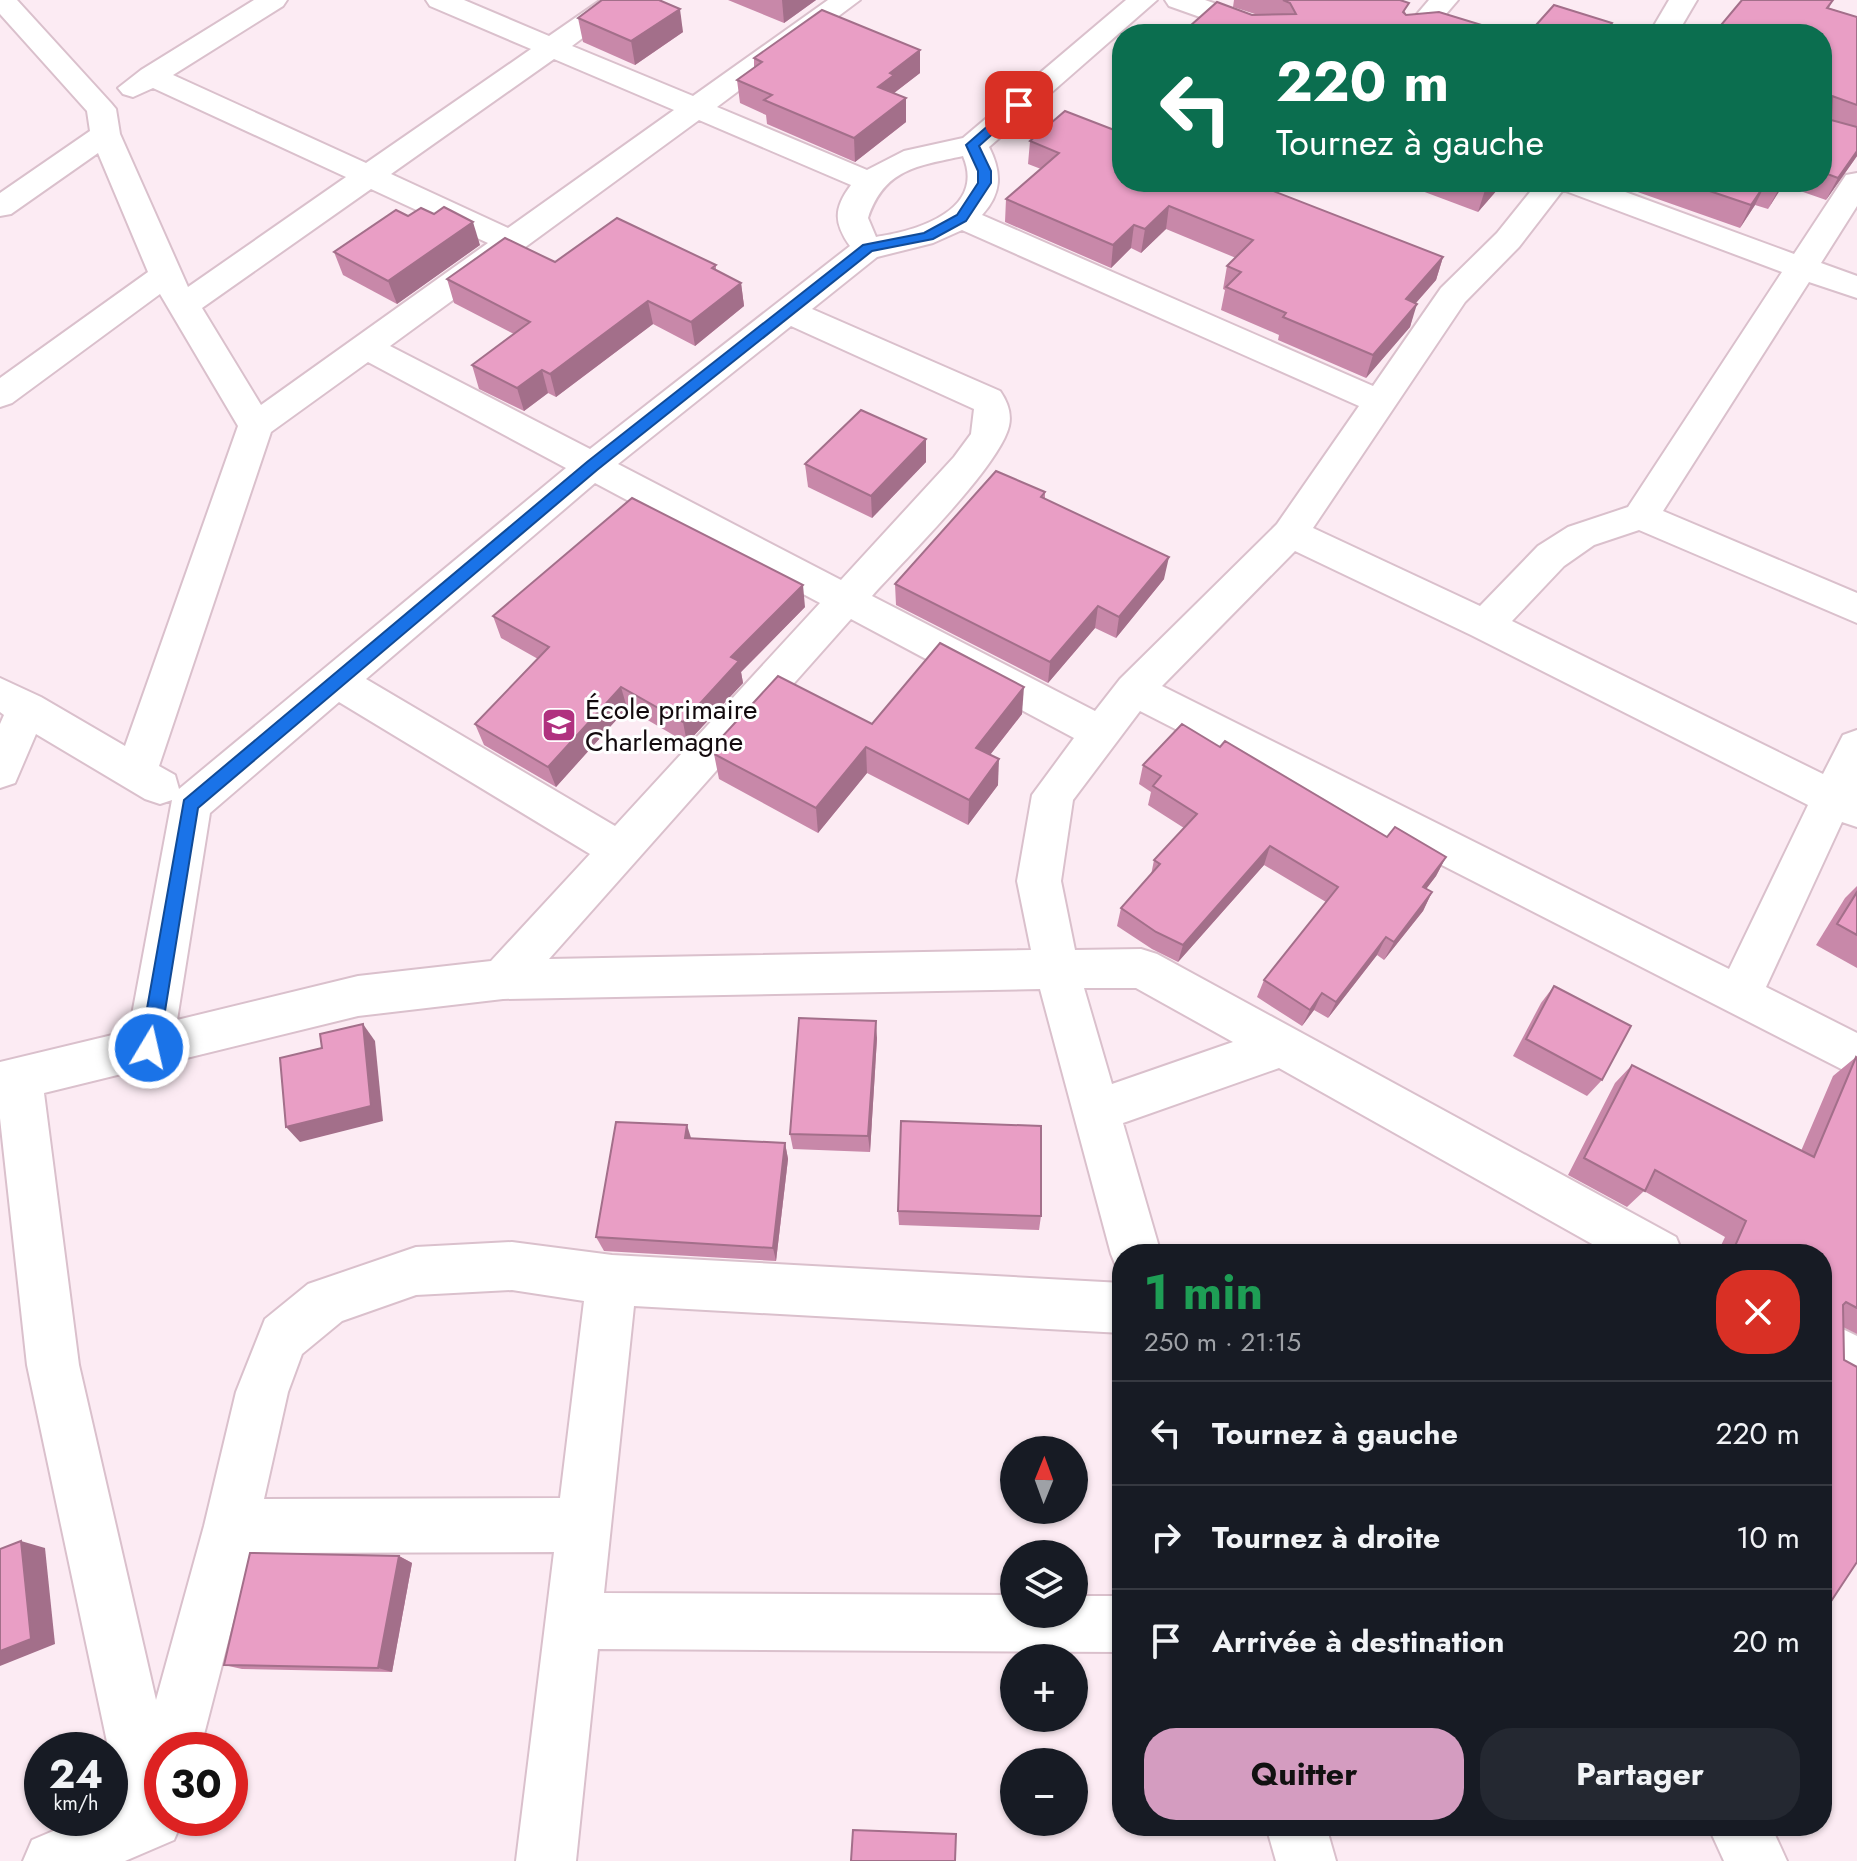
<!DOCTYPE html>
<html lang="fr">
<meta charset="utf-8">
<style>
body{margin:0;font-family:Jost,sans-serif;background:#242831;color:#f1f3f6;height:100vh;display:flex;flex-direction:column;font-size:30px;white-space:nowrap}
*{box-sizing:border-box;margin:0}
p{font-size:26px;color:#9ea1a6}
.icon{flex:none;width:44px;height:44px;fill:none;stroke:currentColor;stroke-width:2;stroke-linecap:round;stroke-linejoin:round}
.map{position:relative;flex:1;overflow:hidden}
.panel{position:absolute;left:1112px;top:1244px;width:720px;height:592px;display:flex;flex-direction:column;background:#171b24;border-radius:32px;box-shadow:0 2px 6px #0004}
.panel>*{flex:none}
.banner{position:absolute;left:1112px;top:24px;width:720px;height:168px;border-radius:32px;box-shadow:0 2px 6px #0004;background:#0b6e4f;color:#fff;overflow:hidden}
.needle{width:52px;rotate:1deg}
.fabs{position:absolute;left:1000px;top:1436px;display:grid;gap:16px}
.fabs a{display:grid;place-items:center;width:88px;height:88px;border-radius:50%;background:#171b24;box-shadow:0 2px 6px #0004;font-size:40px}
.speed{position:absolute;left:24px;top:1732px;display:flex;gap:16px;font-size:40px;font-weight:700;text-align:center}
.speed>*{display:grid;place-content:center;width:104px;height:104px;border-radius:50%;background:#171b24;box-shadow:0 2px 6px #0004;line-height:1}
.speed small{font-size:20px;font-weight:400}
.speed .limit{border:12px solid #d22;background:#fff;color:#111}
.pin{position:absolute;display:grid;place-items:center;width:68px;height:68px;color:#fff;margin:-34px;border-radius:16px;box-shadow:0 4px 12px #0006}
.me{position:absolute;width:88px;margin:-44px;rotate:9deg;stroke-linejoin:round;filter:drop-shadow(0 0 6px #0008)}
.turn{display:flex;align-items:center;gap:28px;height:168px;padding:0 32px;font-size:36px}
.turn .icon{width:104px;height:104px;stroke-width:2.5}
.turn b{display:block;font-size:56px;line-height:68px}
.round{display:grid;place-items:center;flex:none;width:84px;height:84px;border-radius:32px;background:#242831}
.headline{display:flex;align-items:center;justify-content:space-between;height:136px;padding:0 32px}
h1{font-size:48px;font-weight:700;line-height:60px;color:#1e9e55}
.primary-button{display:flex;gap:16px;margin-top:auto;padding:16px 32px}
.primary-button a{flex:1;height:92px;border-radius:32px;background:#d49cc0;color:#111;font-size:32px;font-weight:700;line-height:92px;text-align:center}
.primary-button a+a{background:#242831;color:#f1f3f6}
ul{padding:0;list-style:none}
li{display:flex;align-items:center;gap:24px;height:104px;padding:0 32px;border-top:2px solid #363941}
li div{flex:1}
li b{display:block;font-size:30px}
li em{font-style:normal}
.map>svg:first-child{display:block}
.lines{fill:none;stroke-linecap:round;stroke-linejoin:round}
.minor-casing{stroke:#dac0cc;stroke-width:4}
.minor{fill:#fff;fill-rule:evenodd}
.wall{fill:#c888a9}
.shaded-wall{fill:#a36f8a}
.building{fill:#e99ec5;stroke:#a36f8a;stroke-width:2}
.route{fill:#1a73e8;stroke:#114b97;stroke-width:2}
.labels{text-anchor:middle;dominant-baseline:central;stroke-width:6;stroke-linejoin:round;paint-order:stroke}
.poi-label{font-size:28px;fill:#130a0e;stroke:#fff;text-anchor:start}
</style>
<div class="map">
<svg width="1857" height="1861" viewBox="0 0 1857 1861">
<rect width="100%" height="100%" fill="#fcebf3"/>
<g class="lines">
<g class="minor-casing">
<g id="minor">
<path d="M 0,0 L 17,0 L 111,103 L 116,109 L 120,134 L 188,287 L 346,177 L 153,88 L 133,97 L 123,94 L 118,88 L 141,70 L 254,0 L 287,0 L 283,6 L 173,75 L 366,163 L 531,49 L 430,6 L 426,0 L 464,0 L 549,36 L 601,0 L 633,0 L 572,46 L 693,96 L 828,0 L 860,0 L 717,107 L 867,170 L 904,151 L 963,138 L 1126,0 L 1157,0 L 989,147 C 1002,173 1002,193 982,215 L 1373,386 L 1441,288 L 1497,233 L 1538,182 L 1598,182 L 1794,254 L 1846,175 L 1857,173 L 1857,206 L 1821,263 L 1857,276 L 1857,298 L 1809,282 L 1663,511 L 1857,593 L 1857,623 L 1639,530 L 1594,545 L 1564,566 L 1512,621 L 1823,774 L 1843,735 L 1857,730 L 1857,827 L 1842,822 L 1766,987 L 1857,1033 L 1857,1077 L 1140,711 L 1073,800 L 1061,881 L 1075,950 L 1141,949 L 1157,954 L 1676,1237 L 1683,1254 L 1610,1254 L 1279,1068 L 1123,1123 L 1161,1254 L 1122,1254 L 1122,1272 L 1118,1271 L 1111,1254 L 1040,989 L 503,999 L 358,1016 L 44,1093 L 79,1365 L 156,1700 L 204,1526 L 236,1392 L 265,1319 L 308,1284 L 416,1247 L 512,1242 L 612,1255 L 1122,1283 L 1122,1333 L 634,1306 L 604,1593 L 1014,1595 L 1014,1614 L 1074,1614 L 1074,1596 L 1122,1596 L 1122,1652 L 598,1649 L 576,1861 L 516,1861 L 554,1552 L 251,1553 L 200,1750 L 162,1750 L 162,1818 L 183,1819 L 174,1840 L 125,1861 L 23,1861 L 32,1840 L 84,1818 L 110,1818 L 110,1807 L 120,1803 L 27,1365 L 0,1118 L 0,1062 L 129,1031 L 172,800 L 160,804 L 145,799 L 36,734 L 15,783 L 0,788 L 0,724 L 4,715 L 0,712 L 0,678 L 41,697 L 125,746 L 238,426 L 160,294 L 12,403 L 0,407 L 0,378 L 148,272 L 98,153 L 11,214 L 0,216 L 0,193 L 90,131 L 87,111 L 0,14 ZM 554,59 L 674,110 L 508,228 L 391,174 ZM 699,120 L 851,185 C 833,209 834,223 850,246 L 590,449 L 390,346 ZM 963,156 C 986,210 918,231 876,237 L 868,218 C 884,169 917,166 963,156 ZM 371,189 L 488,243 L 261,405 L 202,308 ZM 1563,190 L 1782,272 L 1628,507 L 1568,527 L 1538,546 L 1480,606 L 1313,528 L 1465,302 L 1519,247 ZM 962,230 L 1359,406 L 1277,524 L 1120,679 L 1095,711 L 872,596 C 903,561 1000,466 1009,426 C 1012,413 1007,401 1000,391 L 812,309 L 877,257 L 933,243 ZM 791,326 L 974,409 L 971,434 L 954,457 L 841,580 L 618,464 ZM 368,362 L 566,468 L 179,789 L 175,775 L 159,766 L 271,432 ZM 595,483 L 820,603 L 615,826 L 366,679 ZM 1295,551 L 1471,635 L 1808,805 L 1729,969 L 1162,686 ZM 851,619 L 1074,738 L 1032,795 L 1017,881 L 1031,950 L 549,959 ZM 339,702 L 590,854 L 491,961 L 358,976 L 177,1020 L 210,813 ZM 1084,988 L 1136,988 L 1233,1042 L 1112,1084 ZM 512,1290 L 584,1301 L 560,1498 L 264,1499 L 288,1392 L 302,1354 L 342,1321 L 416,1295 Z"/>
<polygon points="1165,0 1205,0 1285,28 1289,34 1248,34 1169,6"/>
<polygon points="1429,0 1458,0 1429,34 1400,34"/>
<polygon points="1669,0 1697,0 1677,34 1649,34"/>
<polygon points="1822,1319 1857,1336 1857,1390 1822,1373"/>
<polygon points="1266,1826 1326,1826 1336,1861 1276,1861"/>
<polygon points="1708,1826 1771,1826 1787,1861 1724,1861"/>
</g>
</g>
<use href="#minor" class="minor"/>
</g>
<g class="wall">
<polygon points="728,0 816,0 784,23"/>
<polygon points="1234,0 1400,0 1406,14 1511,34 1252,15 1255,14 1233,7"/>
<polygon points="1833,0 1829,8 1857,17 1857,156 1826,200 1783,185 1768,209 1755,205 1740,228 1612,183 1822,182 1822,34 1715,34 1716,31"/>
<polygon points="578,18 683,32 635,65 583,42"/>
<polygon points="920,50 920,73 894,93 906,122 855,162 767,124 766,115 740,103 737,80 754,68 754,58"/>
<polygon points="1030,141 1443,257 1436,280 1416,303 1410,327 1366,378 1278,340 1279,335 1221,310 1225,290 1223,289 1227,266 1236,258 1166,229 1141,253 1131,248 1111,268 1005,222 1006,199 1041,169 1028,164"/>
<polygon points="1398,182 1504,182 1478,212"/>
<polygon points="408,216 480,245 397,304 343,275 334,252"/>
<polygon points="555,262 716,265 716,270 741,283 744,306 695,346 653,324 556,397 548,393 524,411 479,389 472,365 514,334 454,303 447,279"/>
<polygon points="926,462 872,518 808,487 805,464"/>
<polygon points="1045,492 1045,499 1164,579 1116,638 1095,628 1048,683 896,605 895,584"/>
<polygon points="805,607 741,672 743,683 687,743 627,708 556,787 484,745 475,724 538,659 501,638 493,616"/>
<polygon points="1022,714 990,755 998,785 968,825 867,773 818,833 719,779 714,754 721,745 720,739 872,724"/>
<polygon points="1220,747 1387,837 1446,857 1436,876 1426,889 1432,892 1423,911 1384,960 1377,955 1328,1018 1314,1010 1302,1026 1257,997 1264,980 1326,902 1264,865 1178,962 1152,949 1117,926 1121,908 1151,875 1154,860 1184,828 1148,805 1151,792 1139,784 1143,765"/>
<polygon points="1857,886 1857,968 1816,945 1845,898"/>
<polygon points="1554,986 1602,1080 1587,1096 1513,1056 1541,1003"/>
<polygon points="877,1038 870,1152 793,1149 790,1134"/>
<polygon points="1856,1057 1857,1058 1857,1334 1843,1327 1822,1254 1717,1254 1725,1237 1644,1191 1627,1207 1568,1175 1615,1083 1632,1065 1801,1151 1833,1076"/>
<polygon points="691,1138 785,1143 788,1159 776,1261 604,1251 596,1237"/>
<polygon points="898,1211 1041,1216 1039,1230 899,1225"/>
<polygon points="399,1556 412,1563 392,1672 242,1669 224,1665"/>
</g>
<g class="shaded-wall">
<polygon points="782,0 816,0 784,23"/>
<polygon points="680,9 683,32 635,65 631,41"/>
<polygon points="1612,23 1608,34 1603,34"/>
<polygon points="920,50 920,73 894,93 878,87 890,73"/>
<polygon points="906,98 906,122 855,162 854,138"/>
<polygon points="1857,151 1857,156 1826,200 1838,178"/>
<polygon points="1492,182 1504,182 1478,212 1485,190"/>
<polygon points="1783,182 1785,182 1768,209 1780,187"/>
<polygon points="1766,183 1755,205 1740,228 1751,205"/>
<polygon points="1169,206 1166,229 1141,253 1145,229"/>
<polygon points="473,222 480,245 397,304 388,281"/>
<polygon points="1134,225 1131,248 1111,268 1113,245"/>
<polygon points="1443,257 1436,280 1399,322 1406,299"/>
<polygon points="741,283 744,306 695,346 691,322"/>
<polygon points="648,301 653,324 556,397 550,374"/>
<polygon points="1417,304 1410,327 1366,378 1373,355"/>
<polygon points="542,370 548,393 524,411 517,388"/>
<polygon points="926,439 926,462 872,518 871,496"/>
<polygon points="1169,557 1164,579 1116,638 1119,617"/>
<polygon points="803,585 805,607 741,672 743,683 687,743 683,722 731,657"/>
<polygon points="1098,606 1095,628 1048,683 1050,662"/>
<polygon points="621,687 627,708 556,787 548,767"/>
<polygon points="1024,687 1022,714 975,774 976,748"/>
<polygon points="866,747 867,773 818,833 816,808"/>
<polygon points="999,759 998,785 968,825 969,800"/>
<polygon points="1270,846 1264,865 1178,962 1183,945"/>
<polygon points="1446,857 1436,876 1414,905 1423,887"/>
<polygon points="1432,892 1423,911 1384,960 1394,942"/>
<polygon points="1386,937 1377,955 1328,1018 1336,1002"/>
<polygon points="1322,993 1314,1010 1302,1026 1310,1010"/>
<polygon points="876,1021 877,1038 870,1152 868,1136"/>
<polygon points="363,1024 375,1041 383,1121 300,1142 286,1127"/>
<polygon points="687,1125 692,1141 685,1138"/>
<polygon points="785,1143 788,1159 776,1261 773,1248"/>
<polygon points="21,1541 45,1548 55,1644 0,1666 0,1651"/>
<polygon points="399,1556 412,1563 392,1672 378,1668"/>
</g>
<g class="building">
<polygon points="602,0 659,0 680,9 631,41 578,18"/>
<polygon points="1283,0 1400,0 1409,3 1403,12 1406,15 1439,12 1511,34 1181,34 1217,2 1252,15 1296,14 1290,3"/>
<polygon points="1742,0 1833,0 1827,8 1857,17 1857,105 1832,96 1831,120 1857,127 1857,151 1838,178 1822,172 1822,34 1724,34 1716,31"/>
<polygon points="1554,5 1612,23 1603,34 1528,34"/>
<polygon points="822,10 920,50 890,73 894,75 878,87 906,98 854,138 764,100 772,95 737,80 762,62 754,58"/>
<polygon points="1065,111 1122,133 1122,182 1250,182 1443,257 1406,299 1417,304 1373,355 1283,317 1286,313 1226,287 1241,272 1227,266 1253,240 1169,206 1145,229 1134,225 1113,245 1006,199 1059,153 1030,141"/>
<polygon points="1465,182 1492,182 1485,190"/>
<polygon points="1683,182 1783,182 1780,187 1766,183 1751,205"/>
<polygon points="444,207 473,222 388,281 334,252 396,210 408,216 421,208 434,214"/>
<polygon points="617,218 716,265 712,268 741,283 691,322 648,301 550,374 542,370 517,388 472,365 530,322 447,279 505,238 555,262"/>
<polygon points="861,410 926,439 871,496 805,464"/>
<polygon points="996,471 1045,492 1041,497 1169,557 1119,617 1098,606 1050,662 895,584"/>
<polygon points="632,498 803,585 731,657 739,661 683,722 621,687 548,767 475,724 549,647 493,616"/>
<polygon points="940,643 1024,687 976,748 999,759 969,800 866,747 816,808 714,754 724,742 720,739 778,676 872,724"/>
<polygon points="1182,724 1220,747 1225,741 1387,837 1395,827 1446,857 1423,887 1432,892 1394,942 1386,937 1336,1002 1322,993 1310,1010 1264,980 1338,887 1270,846 1183,945 1156,932 1121,908 1160,864 1154,860 1197,814 1153,786 1161,776 1143,765"/>
<polygon points="1857,892 1857,935 1837,924"/>
<polygon points="1554,986 1631,1026 1602,1080 1526,1039"/>
<polygon points="799,1018 876,1021 868,1136 790,1134"/>
<polygon points="363,1024 371,1106 286,1127 280,1058 322,1048 320,1034"/>
<polygon points="1856,1057 1857,1058 1857,1308 1846,1302 1843,1305 1844,1360 1857,1367 1857,1562 1822,1615 1822,1254 1749,1254 1735,1246 1746,1221 1655,1170 1645,1191 1584,1158 1632,1065 1814,1157"/>
<polygon points="901,1121 1041,1126 1041,1216 898,1211"/>
<polygon points="616,1122 687,1125 685,1138 785,1143 773,1248 596,1237"/>
<polygon points="21,1541 31,1639 0,1651 0,1549"/>
<polygon points="250,1553 399,1556 378,1668 224,1665"/>
<polygon points="853,1830 956,1834 955,1861 851,1861"/>
</g>
<polygon class="route" points="1015,102 1025,105 979,146 991,171 991,183 966,221 933,239 872,251 597,470 198,808 159,1048 156,1054 149,1056 142,1054 140,1048 184,800 587,462 863,245 924,233 957,215 978,183 978,171 966,145"/>
<defs>
<g id="school-square" transform="scale(1.8)"><rect x="-9" y="-9" width="18" height="18" rx="4" fill="#b0317f" stroke="#fff"/><path d="M0-5L7-2L0 1L-7-2ZM-4 1L0 2.5L4 1V4Q0 6-4 4Z" fill="#fff"/></g>
</defs>
<g fill-rule="evenodd">
<use href="#school-square" x="559" y="725"/>
</g>
<g class="labels">
<g class="poi-label">
<text x="585" y="709">École primaire<tspan x="585" dy="32">Charlemagne</tspan></text>
</g>
</g>
</svg>
<div class="fabs">
<a><svg class="needle" viewBox="-14 -14 28 28"><path d="M0-13l5 13h-10z" fill="#e53935"/><path d="M0 13l5-13h-10z" fill="#9ea1a6"/></svg></a>
<a><svg class="icon" aria-label="layers" viewBox="0 0 24 24"><path d="M12 4l9 5-9 5-9-5zM3 14l9 5 9-5"/></svg></a>
<a>+</a>
<a>−</a>
</div>
<div class="speed"><div>24<small>km/h</small></div><div class="limit">30</div></div>
<div class="pin" style="left:1019px;top:105px;background:#d93025"><svg class="icon" aria-label="arrive" viewBox="0 0 24 24"><path d="M6 21V4h12l-3 4 3 4H6"/></svg></div>
<svg class="me" style="left:149px;top:1048px" viewBox="-20 -20 40 40"><circle r="17" fill="#1a73e8" stroke="#fff" stroke-width="3"/><path d="M0-11L8 9 0 5-8 9z" fill="#fff"/></svg>
<div class="banner">
<div class="turn"><svg class="icon" aria-label="left" viewBox="0 0 24 24"><path d="M17 20v-9H6M10 6l-5 5 5 5"/></svg><div><b>220 m</b>Tournez à gauche</div></div>
</div>
<section class="panel">
<div class="headline"><div><h1>1 min</h1><p>250 m · 21:15</p></div><a class="round" style="background:#d93025;color:#fff"><svg class="icon" aria-label="close" viewBox="0 0 24 24"><path d="M6 6l12 12M18 6L6 18"/></svg></a></div>
<ul>
<li><svg class="icon" aria-label="left" viewBox="0 0 24 24"><path d="M17 20v-9H6M10 6l-5 5 5 5"/></svg><div><b>Tournez à gauche</b></div><em>220 m</em></li>
<li><svg class="icon" aria-label="right" viewBox="0 0 24 24"><path d="M7 20v-9h11M14 6l5 5-5 5"/></svg><div><b>Tournez à droite</b></div><em>10 m</em></li>
<li><svg class="icon" aria-label="arrive" viewBox="0 0 24 24"><path d="M6 21V4h12l-3 4 3 4H6"/></svg><div><b>Arrivée à destination</b></div><em>20 m</em></li>
</ul>
<div class="primary-button"><a>Quitter</a><a>Partager</a></div>
</section>
</div>
